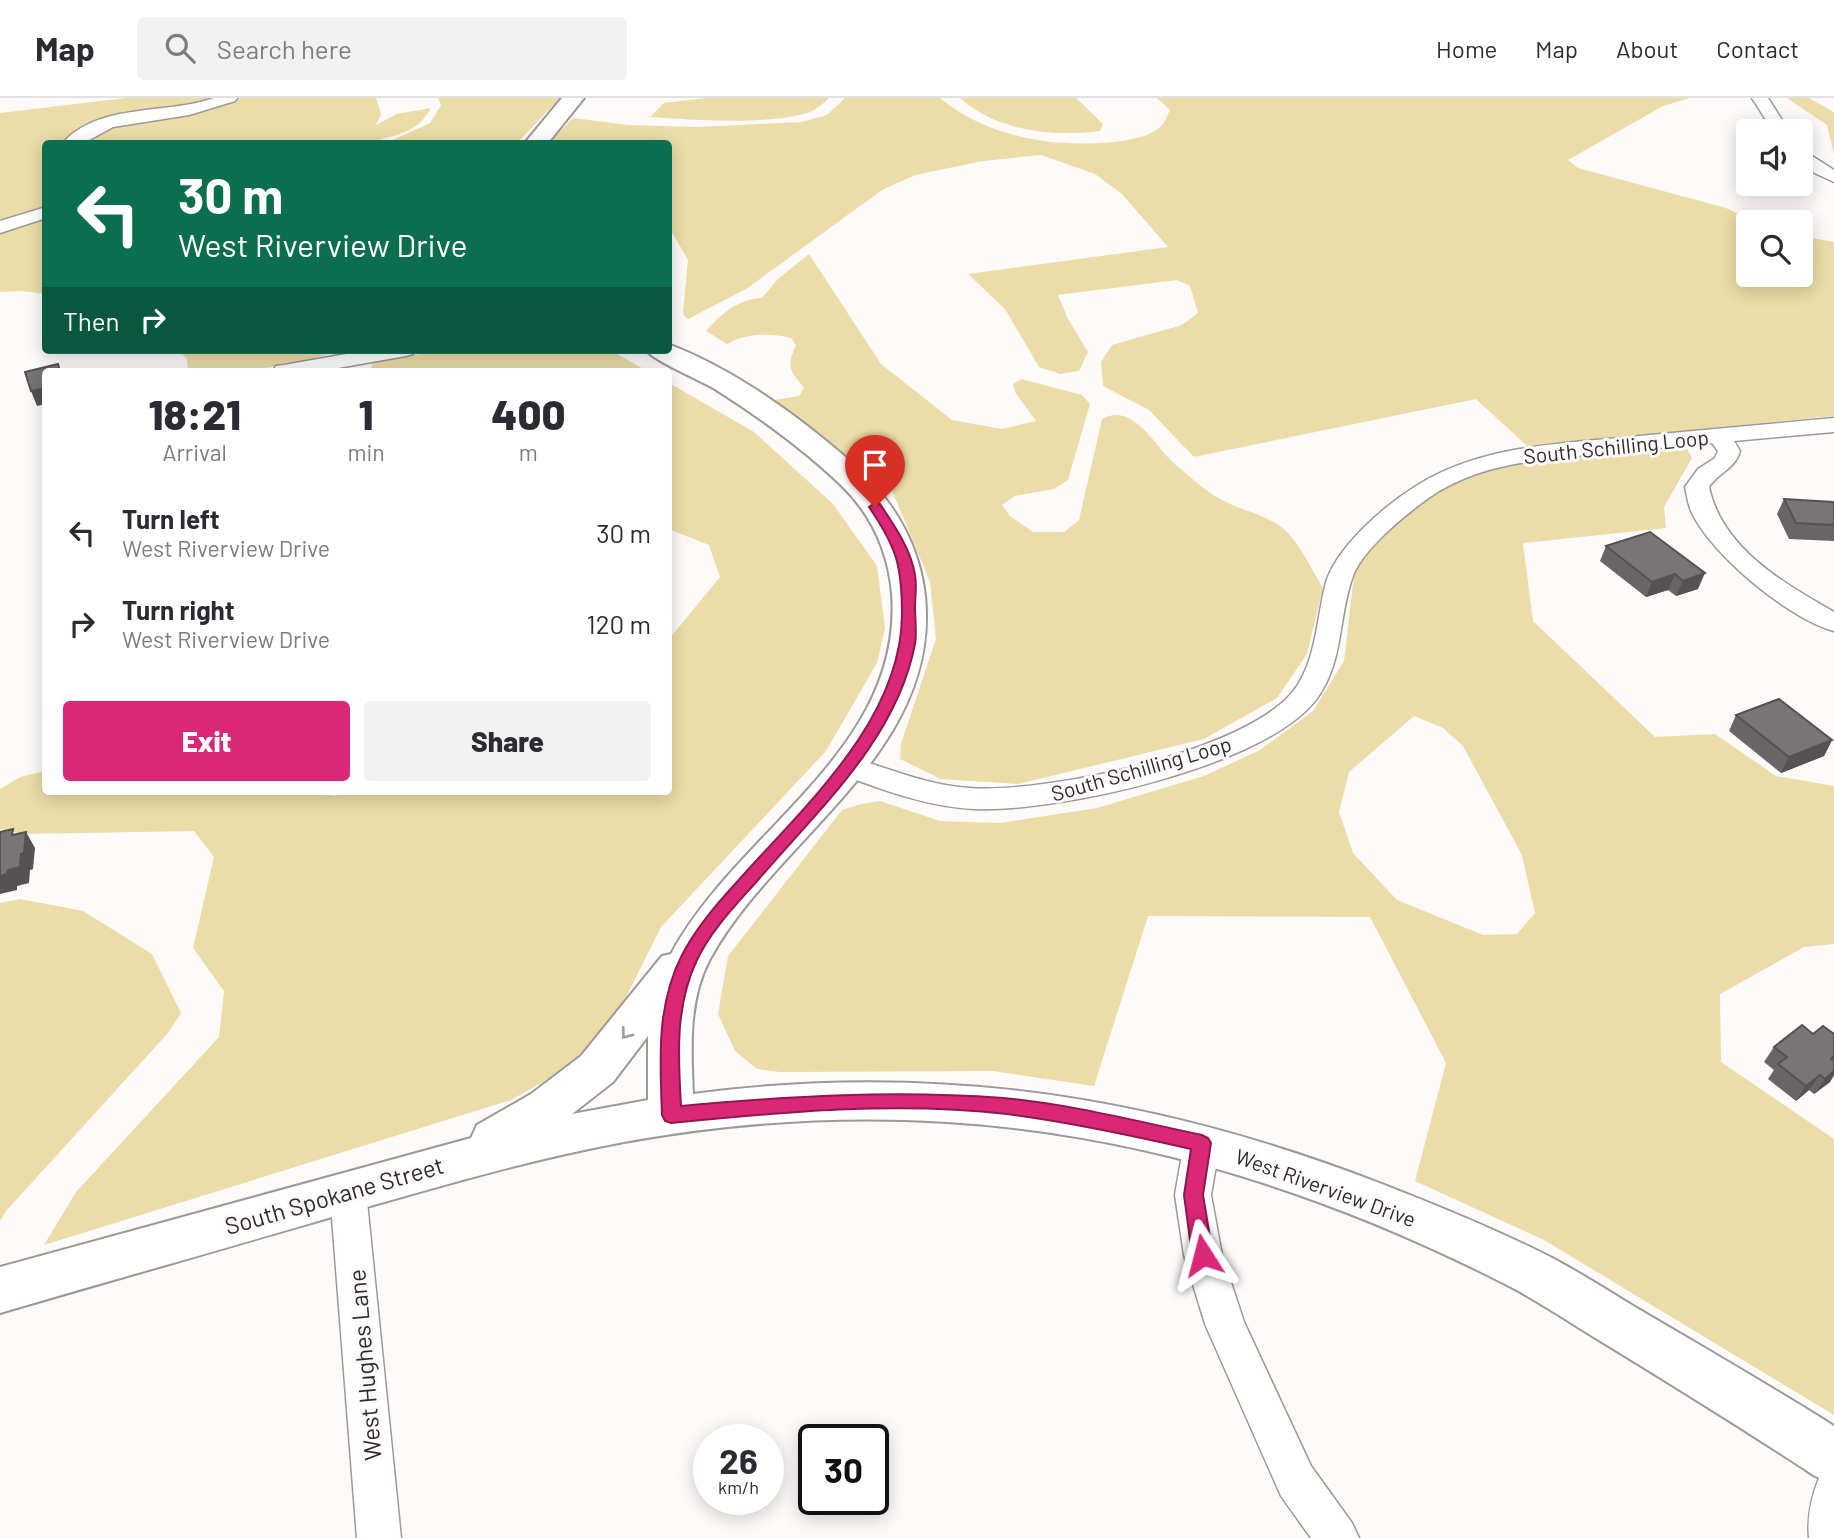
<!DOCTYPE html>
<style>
body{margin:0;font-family:Barlow,sans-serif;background:#f2f2f3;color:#2b2b33;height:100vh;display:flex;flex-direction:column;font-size:26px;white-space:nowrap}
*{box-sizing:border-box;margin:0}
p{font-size:23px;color:#7c7c81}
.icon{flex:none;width:38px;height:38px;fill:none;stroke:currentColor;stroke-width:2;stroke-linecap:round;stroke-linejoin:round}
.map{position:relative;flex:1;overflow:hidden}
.details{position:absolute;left:42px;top:270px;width:630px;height:427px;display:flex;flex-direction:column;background:#fff;border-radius:7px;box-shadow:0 4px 18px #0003}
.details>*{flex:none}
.guide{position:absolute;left:42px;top:42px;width:630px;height:214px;border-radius:7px;box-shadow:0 4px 18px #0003;background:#0b6e4f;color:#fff;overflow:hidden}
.buttons{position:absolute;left:1736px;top:21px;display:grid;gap:14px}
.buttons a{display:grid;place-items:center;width:77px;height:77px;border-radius:7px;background:#fff;box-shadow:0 4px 18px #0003;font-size:35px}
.speed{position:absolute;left:693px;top:1326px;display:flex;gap:14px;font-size:35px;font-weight:700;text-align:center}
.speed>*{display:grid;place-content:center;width:91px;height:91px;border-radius:50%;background:#fff;box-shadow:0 4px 18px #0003;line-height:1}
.speed small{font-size:18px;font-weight:400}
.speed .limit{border:4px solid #111;border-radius:10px;background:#fff;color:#111}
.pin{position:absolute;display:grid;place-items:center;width:60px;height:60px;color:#fff;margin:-72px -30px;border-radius:50% 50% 50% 0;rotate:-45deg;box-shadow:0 0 7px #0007}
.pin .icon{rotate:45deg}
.me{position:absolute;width:77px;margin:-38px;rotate:351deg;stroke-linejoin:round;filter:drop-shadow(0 0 5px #0008)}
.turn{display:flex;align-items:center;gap:24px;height:147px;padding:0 21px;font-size:32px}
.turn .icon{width:91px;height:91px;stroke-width:2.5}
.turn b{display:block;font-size:49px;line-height:60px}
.then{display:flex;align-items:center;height:66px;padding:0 21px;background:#0003;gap:14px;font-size:26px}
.eta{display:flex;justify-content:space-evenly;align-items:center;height:119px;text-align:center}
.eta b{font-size:42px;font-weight:800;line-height:49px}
.cta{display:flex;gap:14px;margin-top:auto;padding:14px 21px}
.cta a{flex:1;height:80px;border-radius:7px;background:#db2777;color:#fff;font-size:28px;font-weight:800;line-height:80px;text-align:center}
.cta a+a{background:#f2f2f3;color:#2b2b33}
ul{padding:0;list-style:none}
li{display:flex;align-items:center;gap:21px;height:91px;padding:0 21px}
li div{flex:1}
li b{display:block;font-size:26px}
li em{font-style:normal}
header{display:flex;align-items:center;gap:42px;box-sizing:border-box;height:98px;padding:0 35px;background:#fff;border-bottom:2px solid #e1e1e2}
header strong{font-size:33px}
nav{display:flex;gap:38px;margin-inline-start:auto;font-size:24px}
.search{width:490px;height:63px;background:#f2f2f3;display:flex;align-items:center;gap:18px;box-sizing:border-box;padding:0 24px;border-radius:7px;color:#7c7c81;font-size:26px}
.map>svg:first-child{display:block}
.green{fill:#ecdca7;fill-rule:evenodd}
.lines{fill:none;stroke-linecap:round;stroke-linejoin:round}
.street-casing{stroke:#9c9998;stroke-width:3}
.secondary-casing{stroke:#9c9998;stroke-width:4}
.street{fill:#fff;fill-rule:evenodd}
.secondary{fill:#fff;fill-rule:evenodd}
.wall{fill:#676565}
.shaded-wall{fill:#545253}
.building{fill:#787576;stroke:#545253;stroke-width:2}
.oneway{stroke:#a0a0a0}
.route{fill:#db2777;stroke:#8e194d;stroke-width:2}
.labels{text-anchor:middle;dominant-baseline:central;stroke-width:6;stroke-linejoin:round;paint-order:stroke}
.street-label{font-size:21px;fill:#2d2c2c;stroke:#fdfaf9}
.near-street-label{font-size:24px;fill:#2d2c2c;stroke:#fdfaf9}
</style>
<header>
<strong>Map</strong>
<div class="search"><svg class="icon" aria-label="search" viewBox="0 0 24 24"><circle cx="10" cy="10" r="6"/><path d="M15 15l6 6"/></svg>Search here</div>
<nav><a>Home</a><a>Map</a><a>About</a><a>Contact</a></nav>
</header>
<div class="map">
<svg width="1834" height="1440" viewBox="0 0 1834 1440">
<rect width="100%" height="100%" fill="#fdfaf9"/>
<g class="green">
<polygon points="126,0 223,0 139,16 65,45 46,46 45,112 0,127 0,15"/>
<path d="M 234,0 L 376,0 L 381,16 L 376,27 L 397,16 L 431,10 C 416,37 397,35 370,45 L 78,46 L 104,27 Z"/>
<polygon points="438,0 560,0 517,45 386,45 430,25 441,7"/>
<path d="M 706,0 L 829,0 C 823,6 815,13 807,15 C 767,27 693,22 650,19 L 664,5 Z"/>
<path d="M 845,0 L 940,0 C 986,39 1055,50 1113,44 C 1129,42 1146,40 1159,30 C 1164,27 1167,18 1170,12 L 1157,0 L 1690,0 L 1663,8 L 1568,62 L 1578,70 L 1726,110 L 1756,124 L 1748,124 L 1748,177 L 1801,177 L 1801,138 L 1834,144 L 1834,318 L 1527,348 L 1476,301 L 1194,359 L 1149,312 L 1103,288 L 1101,264 L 1112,247 L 1182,227 L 1198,215 L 1190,188 L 1177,182 L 1058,197 L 1068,221 L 1088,254 L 1079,273 L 1060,276 L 1039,269 L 1005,211 L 968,176 L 1168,149 L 1122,96 L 1095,76 L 1041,57 L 983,63 L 915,77 L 882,92 L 746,191 L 688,221 L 683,216 L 688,162 L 669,129 L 668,46 L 548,45 L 573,20 L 629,27 L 698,29 L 802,24 L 827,17 Z"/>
<path d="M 960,0 L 1076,0 L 1103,26 L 1100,33 C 1053,39 996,33 960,0 Z"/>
<polygon points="1787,0 1809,0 1834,14 1834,57 1827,27"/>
<polygon points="45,117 45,196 22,193 0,194 0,133"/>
<path d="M 809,156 L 881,266 L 952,322 L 1002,331 L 1036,323 L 1015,294 L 1013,286 L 1021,281 L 1082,297 L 1090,306 L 1068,382 L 1054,391 L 1015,398 L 1002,407 L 1010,418 L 1033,434 L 1064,434 L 1079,422 L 1102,321 C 1134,303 1156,351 1177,368 C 1191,379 1205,393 1220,401 C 1241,413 1271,417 1288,435 C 1302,450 1312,472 1323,490 L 1307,556 L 1277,600 L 1204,641 L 1018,686 L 941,681 L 900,661 L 901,646 L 936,541 L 930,484 L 891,390 L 824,350 L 751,292 L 775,302 L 799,298 L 804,290 C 789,270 786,270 796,247 L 791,240 C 770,235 746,235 727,246 L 706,233 C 721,216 738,201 762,200 L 778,181 Z"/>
<path d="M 178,252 L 338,252 C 290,272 239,273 188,273 L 187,261 Z"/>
<polygon points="444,252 610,252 647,273 370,273 373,264"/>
<polygon points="669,285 754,334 833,406 877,468 885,530 877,565 826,653 661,829 610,931 574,967 511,1002 44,1147 76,1094 219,939 224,893 193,850 214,759 194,733 23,736 0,731 0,691 20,679 45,673 46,693 295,693 335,698 350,693 668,693 669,541 720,479 709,447 669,431"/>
<path d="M 1687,351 L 1692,360 L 1664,409 L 1666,430 L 1523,445 L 1533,523 L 1655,639 L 1715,636 L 1776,678 L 1834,688 L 1834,846 L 1804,849 L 1720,896 L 1721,964 L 1834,1041 L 1834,1317 L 1544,1142 L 1415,1083 L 1446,965 L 1370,819 L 1148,818 L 1094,988 L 993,973 L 780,974 L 757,971 L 735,953 L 718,916 L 728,858 L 842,712 L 861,706 L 880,703 L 940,723 L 1000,725 L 1097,710 L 1204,678 L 1260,652 L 1313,613 L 1344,563 L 1355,469 L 1396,425 L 1440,391 L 1477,374 L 1529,363 ZM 1414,618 L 1443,630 L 1463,648 L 1522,757 L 1535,815 L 1517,836 L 1483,837 L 1397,802 L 1353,755 L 1339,714 L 1349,674 Z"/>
<polygon points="20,801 83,813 152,856 181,915 168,935 6,1113 0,1123 0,805"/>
</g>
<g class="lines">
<g class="street-casing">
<g id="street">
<path d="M 214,0 L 237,0 L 235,3 L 189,17 L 113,29 L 82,46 L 62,46 C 98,4 167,17 214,0 Z"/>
<polygon points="1752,0 1768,0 1789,33 1773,33"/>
<polygon points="1801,51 1834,72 1834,84 1808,72 1801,65"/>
<polygon points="46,109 46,120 0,135 0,123"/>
<polygon points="369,252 417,252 413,256 406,258 321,273 273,273 276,268 284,267"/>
<path d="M 1834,320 L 1834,334 L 1734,343 L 1740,353 C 1735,371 1719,374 1709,389 C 1722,450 1783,485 1834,514 L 1834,533 C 1789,521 1712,457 1692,415 C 1688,407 1687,398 1685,389 L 1698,371 L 1715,360 L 1718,353 L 1712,345 C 1674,349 1635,352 1597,356 C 1538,362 1480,365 1430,399 C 1406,416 1363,451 1353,478 C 1338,519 1344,562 1318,599 C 1270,668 1056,715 974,711 C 927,709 881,691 837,675 L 833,668 L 837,661 L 847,658 C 888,670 926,687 969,690 C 1043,696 1255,653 1297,588 C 1316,559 1317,521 1325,488 C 1334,451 1384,408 1416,388 C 1482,346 1563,346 1639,338 C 1704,332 1769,326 1834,320 Z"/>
<polygon points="1202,1030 1215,1034 1220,1045 1211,1097 1222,1157 1244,1224 1311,1368 1352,1425 1359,1440 1311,1440 1281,1398 1205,1226 1184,1157 1175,1097 1184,1045 1189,1034"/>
<polygon points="348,1078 361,1083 366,1094 401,1440 357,1440 330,1094 335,1083"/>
<path d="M 1834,1374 L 1834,1440 L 1809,1440 C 1807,1418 1811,1400 1819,1380 Z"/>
</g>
</g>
<g class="secondary-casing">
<g id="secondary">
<polygon points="562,0 584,0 547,46 524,46"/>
<path d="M 668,246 C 734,271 797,317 850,363 C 891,399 919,443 925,498 C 941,655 776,740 710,861 C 688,902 691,951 693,996 C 935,964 1155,998 1382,1086 C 1441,1109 1500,1133 1556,1162 C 1584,1177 1612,1195 1640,1212 C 1705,1250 1770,1288 1834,1328 L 1834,1386 L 1815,1378 C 1745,1332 1674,1288 1602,1244 C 1572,1226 1543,1206 1511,1189 C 1225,1042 943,986 624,1044 C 522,1063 424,1093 325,1121 C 217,1153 108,1183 0,1215 L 0,1169 L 471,1040 L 477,1027 L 531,996 L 581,958 L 662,858 L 671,856 C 737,732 904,653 892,495 C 888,453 872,417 841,387 C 803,351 759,319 715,291 C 700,282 654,263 646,252 L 668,252 ZM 648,938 L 648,1002 L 572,1016 L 613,984 Z"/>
</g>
</g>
<use href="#street" class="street"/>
<use href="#secondary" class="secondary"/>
</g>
<g class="wall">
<polygon points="1784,401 1834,406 1834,443 1789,441 1777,416"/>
<polygon points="1650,434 1698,491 1676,498 1668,492 1646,499 1600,463 1606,448"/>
<polygon points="1736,617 1832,642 1824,658 1781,675 1729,633"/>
<polygon points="1813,936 1834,936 1834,977 1830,984 1814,996 1809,992 1796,1003 1768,981 1774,972 1764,964 1774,949"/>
</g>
<g class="shaded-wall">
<polygon points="46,290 46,306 37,308 31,293"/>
<polygon points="1705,475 1698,491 1676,498 1683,483"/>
<polygon points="1675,476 1668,492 1646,499 1652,484"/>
<polygon points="1832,642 1824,658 1781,675 1789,659"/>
<polygon points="26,734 35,750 33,771 30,772 29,785 17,788 17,792 0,796 0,778 8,772 21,756"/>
<polygon points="1834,973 1834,977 1830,984 1814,996 1825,981"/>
<polygon points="1820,977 1809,992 1796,1003 1806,988"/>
</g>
<g class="building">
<polygon points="58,266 60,273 46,273 46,290 31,293 25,274"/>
<polygon points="1784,401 1833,404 1834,406 1834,427 1796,425"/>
<polygon points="1650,434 1705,475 1683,483 1675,476 1652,484 1606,448"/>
<polygon points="1779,601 1832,642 1789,659 1736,617"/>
<polygon points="13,731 12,737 26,734 24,755 21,756 20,769 8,772 7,776 0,778 0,734"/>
<polygon points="1802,927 1813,936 1823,928 1834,936 1834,958 1831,961 1834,963 1834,973 1825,981 1820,977 1806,988 1778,966 1787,959 1774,949"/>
</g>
<defs><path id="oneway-chevron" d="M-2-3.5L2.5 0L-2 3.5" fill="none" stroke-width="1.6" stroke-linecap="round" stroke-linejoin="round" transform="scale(1.75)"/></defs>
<use class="oneway" href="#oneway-chevron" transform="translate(626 936) rotate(127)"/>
<path class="route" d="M 875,405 L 880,406 C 894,427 911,451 915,477 C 917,487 915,499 915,509 C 915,521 917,535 915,546 C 897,641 818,712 758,782 C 736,807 711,832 697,862 C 675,908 678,958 681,1008 C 790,998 894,992 1003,1000 C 1070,1006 1136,1023 1202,1037 L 1208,1040 L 1211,1045 L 1203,1097 L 1213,1157 L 1210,1163 L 1203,1166 L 1195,1163 L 1192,1157 L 1184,1097 L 1191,1051 C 1130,1037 1069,1024 1007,1016 C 896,1003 783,1014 671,1025 L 665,1023 L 662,1017 C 660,962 656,908 682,857 C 696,830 716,807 736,785 C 802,710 901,624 902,517 C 902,468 897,450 869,409 Z"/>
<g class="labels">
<g class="street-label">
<text transform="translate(1616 348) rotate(-6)">South Schilling Loop</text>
<text transform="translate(1141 670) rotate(-16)">South Schilling Loop</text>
<text transform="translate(1326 1089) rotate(20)">West Riverview Drive</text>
</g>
<g class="near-street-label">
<text transform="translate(334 1097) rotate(-16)">South Spokane Street</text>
<text transform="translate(364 1267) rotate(-95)">West Hughes Lane</text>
</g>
</g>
</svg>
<div class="buttons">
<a><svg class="icon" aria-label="sound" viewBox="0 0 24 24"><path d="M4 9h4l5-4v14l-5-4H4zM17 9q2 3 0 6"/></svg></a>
<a><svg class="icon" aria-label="search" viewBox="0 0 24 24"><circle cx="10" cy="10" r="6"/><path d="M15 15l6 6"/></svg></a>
</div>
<div class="speed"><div>26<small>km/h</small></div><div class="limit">30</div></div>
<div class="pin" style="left:875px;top:409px;background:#d93025"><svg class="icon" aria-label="arrive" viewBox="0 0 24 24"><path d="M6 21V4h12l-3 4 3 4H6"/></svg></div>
<svg class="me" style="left:1203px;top:1157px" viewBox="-20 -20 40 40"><path d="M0-17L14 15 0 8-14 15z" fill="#db2777" stroke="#fff" stroke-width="4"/></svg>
<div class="guide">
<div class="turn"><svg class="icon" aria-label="left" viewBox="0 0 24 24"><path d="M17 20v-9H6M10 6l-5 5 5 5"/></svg><div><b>30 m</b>West Riverview Drive</div></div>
<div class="then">Then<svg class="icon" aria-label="right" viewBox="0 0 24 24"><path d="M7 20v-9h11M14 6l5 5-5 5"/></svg></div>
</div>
<section class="details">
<div class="eta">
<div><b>18:21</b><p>Arrival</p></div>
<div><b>1</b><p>min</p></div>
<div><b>400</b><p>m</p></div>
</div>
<ul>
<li><svg class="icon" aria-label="left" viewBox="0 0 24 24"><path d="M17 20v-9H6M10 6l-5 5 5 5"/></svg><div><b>Turn left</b><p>West Riverview Drive</p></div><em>30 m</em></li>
<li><svg class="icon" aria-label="right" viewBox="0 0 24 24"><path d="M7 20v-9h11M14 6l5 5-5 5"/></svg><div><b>Turn right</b><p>West Riverview Drive</p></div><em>120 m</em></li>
</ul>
<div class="cta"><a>Exit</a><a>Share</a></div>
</section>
</div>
